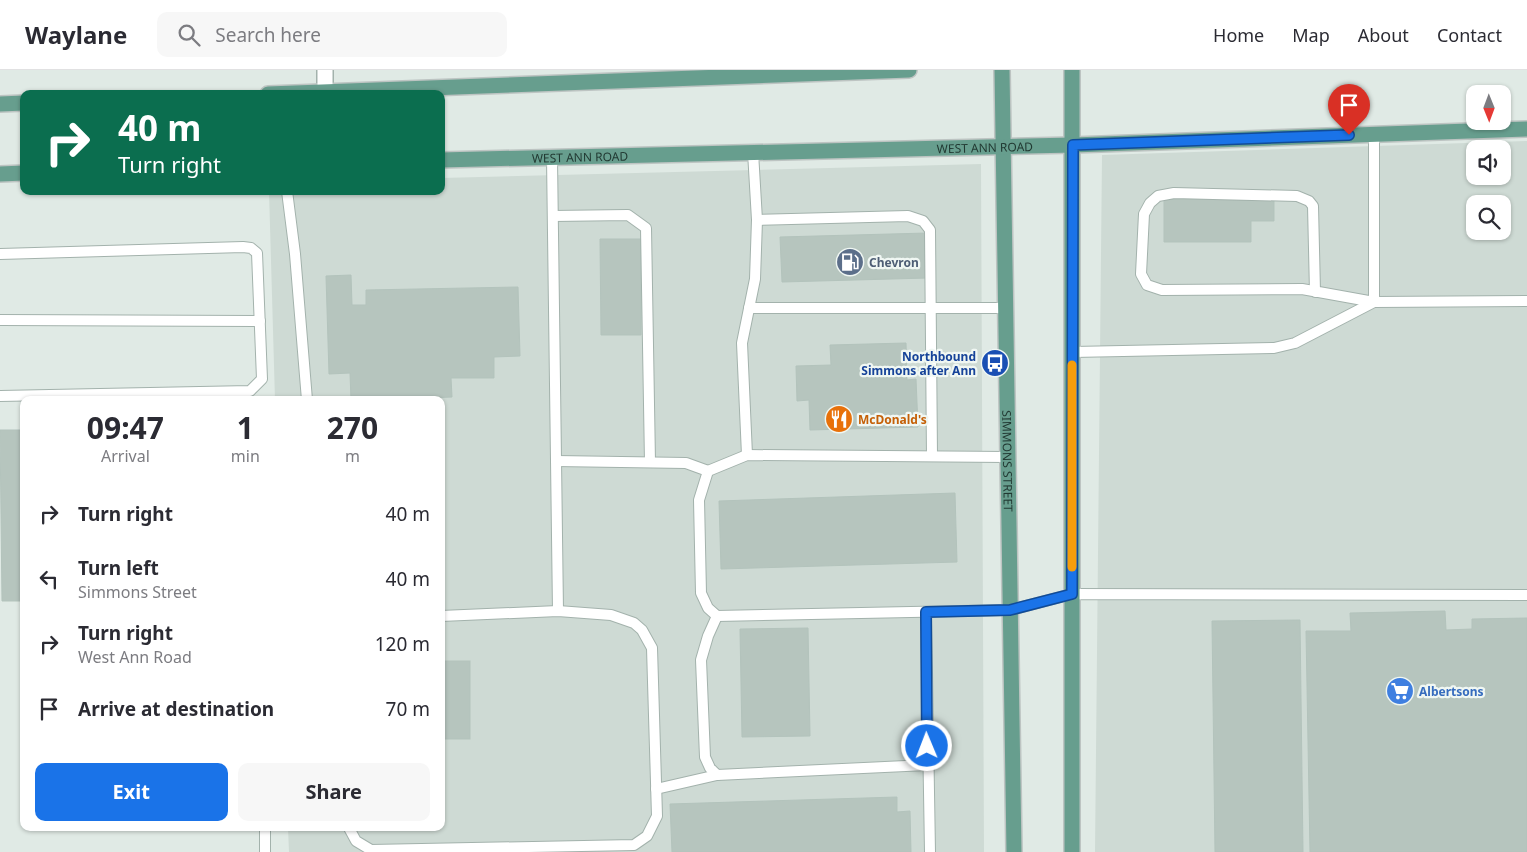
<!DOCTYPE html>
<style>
body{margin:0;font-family:"Noto Sans",sans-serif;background:#f7f7f7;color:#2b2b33;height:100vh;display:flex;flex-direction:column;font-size:19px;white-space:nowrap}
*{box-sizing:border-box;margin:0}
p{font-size:16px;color:#7c7c81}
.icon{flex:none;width:28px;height:28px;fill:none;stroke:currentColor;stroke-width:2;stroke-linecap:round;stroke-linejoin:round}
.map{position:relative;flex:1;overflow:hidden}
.details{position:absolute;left:20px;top:326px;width:425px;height:435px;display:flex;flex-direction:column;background:#fff;border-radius:10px;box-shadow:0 1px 4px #0004}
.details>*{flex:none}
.hud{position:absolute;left:20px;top:20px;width:425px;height:105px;border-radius:10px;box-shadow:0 1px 4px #0004;background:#0b6e4f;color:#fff;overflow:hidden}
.needle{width:32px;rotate:179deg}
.tools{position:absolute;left:1466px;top:15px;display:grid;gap:10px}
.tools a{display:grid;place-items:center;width:45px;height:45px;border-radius:10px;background:#fff;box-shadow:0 1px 4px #0004;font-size:25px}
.pin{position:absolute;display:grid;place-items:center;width:42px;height:42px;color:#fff;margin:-51px -21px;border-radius:50% 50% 50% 0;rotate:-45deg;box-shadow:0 0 5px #0007}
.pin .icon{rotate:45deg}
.me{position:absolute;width:55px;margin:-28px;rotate:359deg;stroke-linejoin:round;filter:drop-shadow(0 0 4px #0008)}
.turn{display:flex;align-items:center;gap:18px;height:105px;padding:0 15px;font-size:22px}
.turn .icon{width:65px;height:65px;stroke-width:2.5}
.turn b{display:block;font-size:35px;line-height:42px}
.eta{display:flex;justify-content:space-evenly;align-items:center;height:85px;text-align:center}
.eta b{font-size:30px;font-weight:700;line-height:35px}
.primary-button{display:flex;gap:10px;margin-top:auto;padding:10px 15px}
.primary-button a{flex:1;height:58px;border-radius:10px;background:#1a73e8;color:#fff;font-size:20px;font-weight:700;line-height:58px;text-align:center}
.primary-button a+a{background:#f7f7f7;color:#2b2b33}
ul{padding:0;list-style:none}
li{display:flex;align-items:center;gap:15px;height:65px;padding:0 15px}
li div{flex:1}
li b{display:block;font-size:19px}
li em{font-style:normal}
header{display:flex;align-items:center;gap:30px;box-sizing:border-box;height:70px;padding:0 25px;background:#fff;border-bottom:1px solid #e1e1e2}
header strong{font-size:24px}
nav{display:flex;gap:28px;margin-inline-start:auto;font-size:18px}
.search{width:350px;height:45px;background:#f7f7f7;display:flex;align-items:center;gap:12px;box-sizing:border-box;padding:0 18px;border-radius:10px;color:#7c7c81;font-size:19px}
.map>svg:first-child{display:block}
.built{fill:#cedad4;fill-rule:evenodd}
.building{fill:#b6c5be;stroke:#b3c3bc}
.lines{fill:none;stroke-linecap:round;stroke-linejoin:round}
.lane-casing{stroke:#a3b2ac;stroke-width:12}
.street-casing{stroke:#a3b2ac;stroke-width:18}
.primary-casing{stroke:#bdc4c2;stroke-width:18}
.lane{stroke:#fff;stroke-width:10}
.street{stroke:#fff;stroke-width:15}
.primary{stroke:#679e8e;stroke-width:15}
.route-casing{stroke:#114b97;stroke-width:12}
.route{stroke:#1a73e8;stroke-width:9}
.slow{stroke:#f59e0b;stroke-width:9}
.labels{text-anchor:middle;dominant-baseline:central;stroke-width:4.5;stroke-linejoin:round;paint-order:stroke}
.street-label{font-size:12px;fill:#223a33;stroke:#f0f7f3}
.service-label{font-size:12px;font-weight:bold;fill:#4e5e75;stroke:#f0f7f3;text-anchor:start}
.transit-label{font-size:12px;font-weight:bold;fill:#164399;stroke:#f0f7f3;text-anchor:end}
.food-label{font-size:12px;font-weight:bold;fill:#c56008;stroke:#f0f7f3;text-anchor:start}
.shop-label{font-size:12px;font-weight:bold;fill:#366cbe;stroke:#f0f7f3;text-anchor:start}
</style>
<header>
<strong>Waylane</strong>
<div class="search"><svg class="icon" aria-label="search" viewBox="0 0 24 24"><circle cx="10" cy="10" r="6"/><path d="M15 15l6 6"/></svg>Search here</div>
<nav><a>Home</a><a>Map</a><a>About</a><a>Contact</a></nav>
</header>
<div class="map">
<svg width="1527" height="782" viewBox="0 0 1527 782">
<rect width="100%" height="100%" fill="#e0eae5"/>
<g class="built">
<path d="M 1527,71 L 1527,782 L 1095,782 L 1102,85 ZM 1475,79 L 1502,79 L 1502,106 L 1475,106 ZM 1475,134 L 1502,134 L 1502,161 L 1475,161 Z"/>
<polygon points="981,94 984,782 289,782 288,758 441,758 441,330 275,330 269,121 441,121 441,108"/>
</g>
<g class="building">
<polygon points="1164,129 1274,129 1274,151 1251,151 1251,172 1164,172"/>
<polygon points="927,163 928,208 782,212 780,167"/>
<polygon points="600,169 641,169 641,265 601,265"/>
<polygon points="351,205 352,235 366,235 366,220 518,217 520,286 494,287 494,308 451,308 452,327 427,328 427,330 351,330 350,303 329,304 326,206"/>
<polygon points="906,273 907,310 916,309 918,357 810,360 809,330 797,331 796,296 831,295 830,275"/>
<polygon points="0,360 24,360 24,531 2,531"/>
<polygon points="955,423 957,492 721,499 719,431"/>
<polygon points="1445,541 1446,560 1472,559 1472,549 1527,548 1527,782 1310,782 1306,561 1351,561 1350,543"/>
<polygon points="1300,550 1303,782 1215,782 1212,551"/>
<polygon points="808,558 810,666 742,667 740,559"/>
<rect x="441" y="591" width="29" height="78"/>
<polygon points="897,727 897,742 910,741 911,782 672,782 670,734"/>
</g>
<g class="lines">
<g class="lane-casing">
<g id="lane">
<polyline points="552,88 558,541"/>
<polyline points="287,121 295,184 307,330"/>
<polyline points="553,146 628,145 646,158 650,392"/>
<polyline points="757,150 908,146 923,151 930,160 932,386"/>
<polyline points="0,184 243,177 251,178 257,183 262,309 250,321 0,326"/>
<polyline points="1315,222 1313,136 1309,131 1297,126 1174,123 1158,126 1150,133 1144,144 1141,204 1147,215 1162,220 1302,219 1374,232 1374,64"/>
<polyline points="749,238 1005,238"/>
<polyline points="0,250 260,251"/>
<polyline points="1073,282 1274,278 1295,273 1374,232 1527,231"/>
<polyline points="747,385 742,273 755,209 757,150 753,82"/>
<polyline points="556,391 686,393 708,401 699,430 701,523 708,538 717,546 1010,540 1072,524 1527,525"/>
<polyline points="708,401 747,385 1007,387"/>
<polyline points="926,542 930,782"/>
<polyline points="717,546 708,566 701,590 705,687 710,698 717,705 927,695"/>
<polyline points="656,719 717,705"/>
<polyline points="265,758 265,782"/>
<polyline points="349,758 356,771 371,780 634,775 647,766 657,746 652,578 642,560 634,553 611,545 558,541 441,546"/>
</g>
</g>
<g class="street-casing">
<polyline id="street" points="325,0 325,22"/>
</g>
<g class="primary-casing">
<g id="primary">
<path id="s1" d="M 1002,0 L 1014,782"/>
<polyline points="1072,0 1072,782"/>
<polyline points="268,24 909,0"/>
<polyline points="0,34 24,33"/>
<path id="s2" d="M 441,90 L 1073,75 L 1527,59"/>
<polyline points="0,104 24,103"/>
</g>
</g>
<use href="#lane" class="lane"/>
<use href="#street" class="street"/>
<use href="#primary" class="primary"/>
</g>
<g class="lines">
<g class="route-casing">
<polyline id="route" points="927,676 926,542 1010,540 1072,524 1073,75 1349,65"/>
</g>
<use href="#route" class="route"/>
<polyline class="slow" points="1072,497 1072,295"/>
</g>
<defs>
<g id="fuel-disc" transform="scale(1.4375)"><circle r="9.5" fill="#5c6f8a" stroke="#f0f7f3"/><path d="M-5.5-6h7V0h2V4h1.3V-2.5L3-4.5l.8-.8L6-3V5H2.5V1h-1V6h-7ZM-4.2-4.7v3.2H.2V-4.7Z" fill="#fff"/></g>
<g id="bus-disc" transform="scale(1.4375)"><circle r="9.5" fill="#1a4fb4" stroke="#f0f7f3"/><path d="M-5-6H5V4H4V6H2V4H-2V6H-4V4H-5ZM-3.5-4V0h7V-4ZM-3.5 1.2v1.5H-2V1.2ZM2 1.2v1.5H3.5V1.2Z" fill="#fff"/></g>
<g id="restaurant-disc" transform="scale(1.4375)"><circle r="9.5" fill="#e8710a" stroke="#f0f7f3"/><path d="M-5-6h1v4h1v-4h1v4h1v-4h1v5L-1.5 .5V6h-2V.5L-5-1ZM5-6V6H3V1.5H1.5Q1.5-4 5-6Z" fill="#fff"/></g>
<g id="supermarket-disc" transform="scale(1.4375)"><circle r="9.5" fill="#3f7fe0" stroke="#f0f7f3"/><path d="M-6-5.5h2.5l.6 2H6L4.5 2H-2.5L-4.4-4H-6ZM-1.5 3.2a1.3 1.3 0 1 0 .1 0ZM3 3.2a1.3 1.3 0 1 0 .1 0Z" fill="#fff"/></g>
</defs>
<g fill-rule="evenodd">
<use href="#fuel-disc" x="850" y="192"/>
<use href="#bus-disc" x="995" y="293"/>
<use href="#restaurant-disc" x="839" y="349"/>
<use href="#supermarket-disc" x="1400" y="621"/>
</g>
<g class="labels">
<g class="street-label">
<text stroke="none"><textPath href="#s2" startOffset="544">WEST ANN ROAD</textPath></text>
<text stroke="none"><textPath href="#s2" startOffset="139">WEST ANN ROAD</textPath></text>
<text stroke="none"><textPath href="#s1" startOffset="391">SIMMONS STREET</textPath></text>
</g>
<g class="service-label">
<text x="869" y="192">Chevron</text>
</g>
<g class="transit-label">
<text x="976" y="286">Northbound<tspan x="976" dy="14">Simmons after Ann</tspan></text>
</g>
<g class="food-label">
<text x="858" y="349">McDonald's</text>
</g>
<g class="shop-label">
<text x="1419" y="621">Albertsons</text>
</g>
</g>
</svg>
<div class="tools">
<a><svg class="needle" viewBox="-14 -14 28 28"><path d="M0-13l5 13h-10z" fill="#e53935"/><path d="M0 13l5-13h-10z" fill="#7c7c81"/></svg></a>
<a><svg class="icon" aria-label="sound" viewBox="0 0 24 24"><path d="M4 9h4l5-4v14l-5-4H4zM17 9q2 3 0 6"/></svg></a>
<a><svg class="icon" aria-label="search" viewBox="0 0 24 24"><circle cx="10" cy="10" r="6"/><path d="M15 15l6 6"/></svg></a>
</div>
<div class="pin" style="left:1349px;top:65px;background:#d93025"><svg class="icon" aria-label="arrive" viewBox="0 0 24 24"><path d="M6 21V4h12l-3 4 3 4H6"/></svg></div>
<svg class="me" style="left:927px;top:676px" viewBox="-20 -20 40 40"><circle r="17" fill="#1a73e8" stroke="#fff" stroke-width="3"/><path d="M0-11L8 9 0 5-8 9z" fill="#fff"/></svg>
<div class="hud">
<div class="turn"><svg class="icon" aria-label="right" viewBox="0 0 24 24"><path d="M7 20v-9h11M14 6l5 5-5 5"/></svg><div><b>40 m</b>Turn right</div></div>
</div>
<section class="details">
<div class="eta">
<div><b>09:47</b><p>Arrival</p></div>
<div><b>1</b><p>min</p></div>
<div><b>270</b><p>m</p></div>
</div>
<ul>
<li><svg class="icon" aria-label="right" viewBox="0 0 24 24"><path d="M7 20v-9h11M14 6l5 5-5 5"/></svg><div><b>Turn right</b></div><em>40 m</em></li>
<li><svg class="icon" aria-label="left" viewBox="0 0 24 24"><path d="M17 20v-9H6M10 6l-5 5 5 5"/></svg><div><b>Turn left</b><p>Simmons Street</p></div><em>40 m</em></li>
<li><svg class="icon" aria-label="right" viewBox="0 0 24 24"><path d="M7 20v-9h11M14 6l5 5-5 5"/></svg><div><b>Turn right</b><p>West Ann Road</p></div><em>120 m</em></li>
<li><svg class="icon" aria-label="arrive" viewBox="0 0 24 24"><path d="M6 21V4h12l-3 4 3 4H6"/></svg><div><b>Arrive at destination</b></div><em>70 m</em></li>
</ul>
<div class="primary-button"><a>Exit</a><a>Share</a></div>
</section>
</div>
